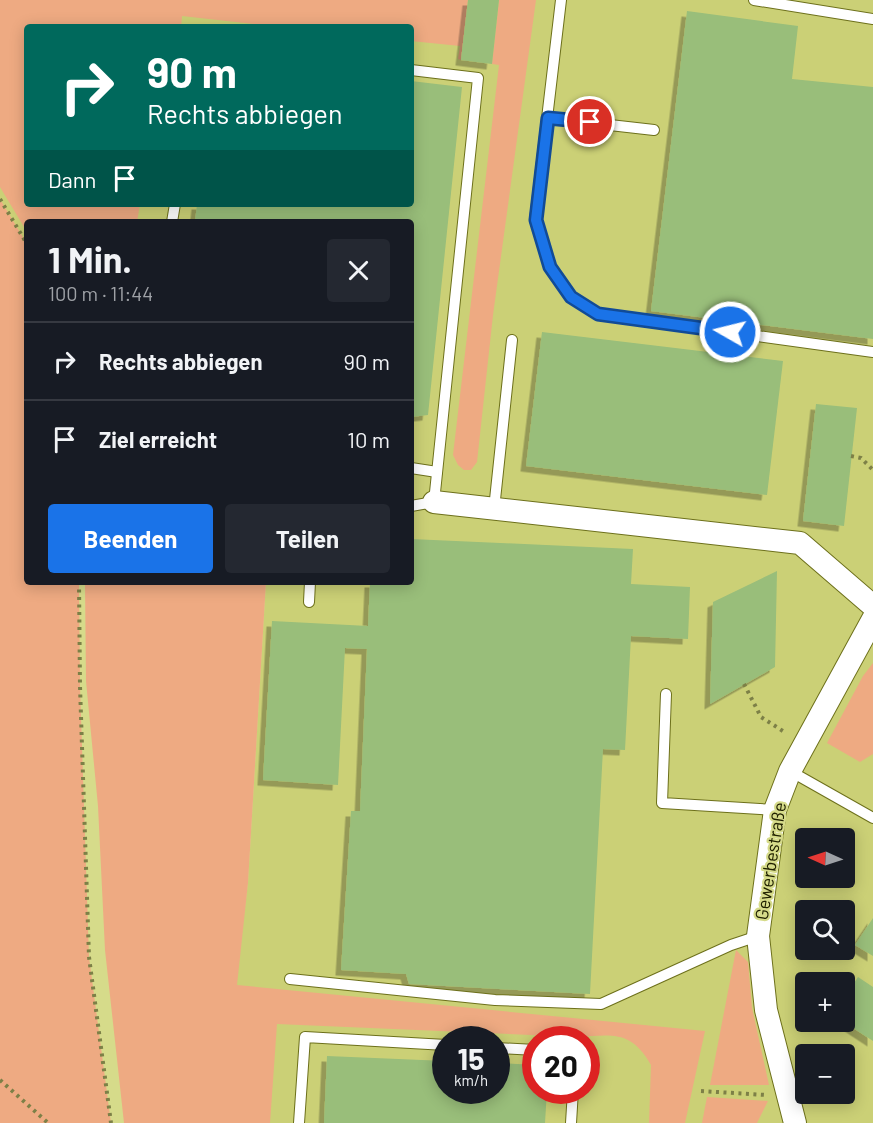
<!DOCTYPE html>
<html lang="de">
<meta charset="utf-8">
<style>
body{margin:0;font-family:Barlow,sans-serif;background:#242831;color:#f1f3f6;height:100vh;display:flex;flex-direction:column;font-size:22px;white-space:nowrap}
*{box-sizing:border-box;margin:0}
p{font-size:20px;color:#9ea1a6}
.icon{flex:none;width:33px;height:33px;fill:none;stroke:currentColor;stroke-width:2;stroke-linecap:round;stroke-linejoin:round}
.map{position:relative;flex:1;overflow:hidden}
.side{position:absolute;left:24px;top:219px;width:390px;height:366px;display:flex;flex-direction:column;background:#171b24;border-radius:6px;box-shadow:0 3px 15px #0003}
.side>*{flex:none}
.guide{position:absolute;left:24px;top:24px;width:390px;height:183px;border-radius:6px;box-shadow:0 3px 15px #0003;background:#00695c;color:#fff;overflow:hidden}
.needle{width:39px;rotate:273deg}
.buttons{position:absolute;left:795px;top:828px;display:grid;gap:12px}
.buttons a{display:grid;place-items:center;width:60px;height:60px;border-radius:6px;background:#171b24;box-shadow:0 3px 15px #0003;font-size:30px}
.speed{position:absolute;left:432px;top:1026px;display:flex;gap:12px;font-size:30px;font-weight:700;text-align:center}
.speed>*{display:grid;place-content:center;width:78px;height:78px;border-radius:50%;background:#171b24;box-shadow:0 3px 15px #0003;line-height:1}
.speed small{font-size:15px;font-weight:400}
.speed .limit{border:9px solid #d22;background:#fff;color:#111}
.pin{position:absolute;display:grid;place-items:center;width:51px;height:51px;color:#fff;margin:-26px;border:3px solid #fff;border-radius:50%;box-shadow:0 2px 6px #0007}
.me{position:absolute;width:66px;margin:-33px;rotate:278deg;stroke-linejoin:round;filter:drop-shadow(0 0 4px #0008)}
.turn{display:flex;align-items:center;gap:21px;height:126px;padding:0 24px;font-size:27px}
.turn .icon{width:78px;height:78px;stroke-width:2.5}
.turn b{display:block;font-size:42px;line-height:51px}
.then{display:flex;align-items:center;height:57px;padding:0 24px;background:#0003;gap:12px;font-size:22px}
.round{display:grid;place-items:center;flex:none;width:63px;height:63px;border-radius:6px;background:#242831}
.summary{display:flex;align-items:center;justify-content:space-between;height:102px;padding:0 24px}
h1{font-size:36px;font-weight:700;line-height:45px}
.cta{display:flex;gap:12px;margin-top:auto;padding:12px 24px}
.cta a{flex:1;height:69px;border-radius:6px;background:#1a73e8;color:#fff;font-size:24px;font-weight:700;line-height:69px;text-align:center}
.cta a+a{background:#242831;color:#f1f3f6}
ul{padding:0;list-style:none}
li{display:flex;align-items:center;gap:18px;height:78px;padding:0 24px;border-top:2px solid #363941}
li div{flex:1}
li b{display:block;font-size:22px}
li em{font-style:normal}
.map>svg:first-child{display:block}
.built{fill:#cbd076;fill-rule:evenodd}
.green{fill:#eeaa82}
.building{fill:#99be7a;filter:url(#shadow)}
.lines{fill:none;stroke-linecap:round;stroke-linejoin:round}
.lane-casing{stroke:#6d701b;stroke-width:12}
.street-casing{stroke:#6d701b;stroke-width:24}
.path{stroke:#7d8047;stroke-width:4;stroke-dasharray:3 4.5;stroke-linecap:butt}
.lane{stroke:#fff;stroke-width:10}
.street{stroke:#fff;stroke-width:22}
.route-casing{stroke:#114b97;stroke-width:15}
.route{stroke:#1a73e8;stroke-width:10}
.labels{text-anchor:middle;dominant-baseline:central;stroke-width:4.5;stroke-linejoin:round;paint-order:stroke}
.street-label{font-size:18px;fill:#202100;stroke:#d6db8a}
</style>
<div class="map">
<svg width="873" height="1123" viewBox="0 0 873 1123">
<defs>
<filter id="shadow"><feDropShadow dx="-5.5" dy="5.5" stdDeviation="0" flood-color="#0004"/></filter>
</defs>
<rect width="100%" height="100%" fill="#d6db8a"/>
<path class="built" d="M 0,0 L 873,0 L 873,1123 L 218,1123 L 248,883 L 266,582 L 411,582 L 411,222 L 27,222 L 27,244 L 0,199 ZM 27,27 L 411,27 L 411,204 L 27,204 ZM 806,838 L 844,838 L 844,878 L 806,878 ZM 806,910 L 844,910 L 844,950 L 806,950 ZM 806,982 L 844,982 L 844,1022 L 806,1022 ZM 446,1040 L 496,1040 L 496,1090 L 446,1090 ZM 536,1040 L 586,1040 L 586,1090 L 536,1090 ZM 806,1054 L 844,1054 L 844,1094 L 806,1094 Z"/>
<g class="green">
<polygon points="0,0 468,0 461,60 458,59 460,46 411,41 411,27 280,27 182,16 181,27 27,27 27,204 140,204 137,222 27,222 27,232 0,187"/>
<polygon points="499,0 536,0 493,315 477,462 471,470 464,470 458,465 453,455 499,65 492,64"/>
<polygon points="0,199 27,244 27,582 79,582 80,686 89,957 111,1123 0,1123"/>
<path d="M 85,582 L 266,582 L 248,883 L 237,985 L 705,1031 L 685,1123 L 649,1123 L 651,1065 C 631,1030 613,1035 577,1037 L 277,1024 L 270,1123 L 124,1123 L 105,950 L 98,806 L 86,681 Z"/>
<polygon points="873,663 873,754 860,762 827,743 863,676"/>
<polygon points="736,950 748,962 752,1008 769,1085 710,1085"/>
<polygon points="707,1097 768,1101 757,1123 702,1123"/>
</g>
<g class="building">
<polygon points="468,0 499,0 492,64 461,60"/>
<polygon points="687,11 798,26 792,79 873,87 873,339 651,311"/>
<polygon points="411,81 462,87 428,415 411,417 411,222 195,222 197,204 307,207 307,204 411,204"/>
<polygon points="542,332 783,361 767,495 526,466"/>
<polygon points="816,404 857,408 844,526 803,521"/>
<polygon points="411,539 633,549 631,584 690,587 688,639 631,636 625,750 603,749 590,994 409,984 406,974 341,970 351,811 360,811 367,649 345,648 338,785 263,780 272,621 368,626 370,582 411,582"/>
<polygon points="777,571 775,667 710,704 713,602"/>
<polygon points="873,918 873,956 855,945"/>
<polygon points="858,977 873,987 873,1041 844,1022 844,998"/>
<polygon points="327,1056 446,1061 446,1090 496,1090 496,1063 536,1065 536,1090 547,1090 545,1123 324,1123"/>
</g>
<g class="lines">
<g class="lane-casing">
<g id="lane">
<polyline points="561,0 535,220 550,267 571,297 598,314 873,352"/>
<polyline points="754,0 873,19"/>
<polyline points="411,70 478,78 434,502 411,506"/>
<polyline points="548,118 654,130"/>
<polyline points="172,222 175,204"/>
<polyline points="411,468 437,472"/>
<polyline points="494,509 512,340"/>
<polyline points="309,602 310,582"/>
<polyline points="666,694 662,803 775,810"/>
<polyline points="790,771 873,818"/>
<polyline points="290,979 495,1000 601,1004 731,945 758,936"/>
<polyline points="496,1048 536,1050"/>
<polyline points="299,1123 305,1037 446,1045"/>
<polyline points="571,1123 573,1090"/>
</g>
</g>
<g class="street-casing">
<g id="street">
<polyline points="434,502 800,543 873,606"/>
<polyline points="795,1123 766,1010 758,936 775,810 790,771 873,619"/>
</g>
</g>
<g class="path">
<polyline points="0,199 27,244"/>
<polyline points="851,456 861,458 873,470"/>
<polyline points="79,582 80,686 89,957 111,1123"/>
<polyline points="744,684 761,717 786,733"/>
<polyline points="0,1080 48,1123"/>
<polyline points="701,1091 766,1095"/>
</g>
<use href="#lane" class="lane"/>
<use href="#street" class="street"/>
</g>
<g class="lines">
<g class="route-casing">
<polyline id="route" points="590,122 548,118 536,220 550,267 571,297 598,314 730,332"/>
</g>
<use href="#route" class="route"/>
</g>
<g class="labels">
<g class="street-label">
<text transform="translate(770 861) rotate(-81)">Gewerbestraße</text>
</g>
</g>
</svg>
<div class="buttons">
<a><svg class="needle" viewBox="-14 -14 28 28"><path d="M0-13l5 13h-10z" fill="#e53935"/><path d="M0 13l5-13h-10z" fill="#9ea1a6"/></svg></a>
<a><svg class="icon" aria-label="search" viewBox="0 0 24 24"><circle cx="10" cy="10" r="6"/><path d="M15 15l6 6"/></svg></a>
<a>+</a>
<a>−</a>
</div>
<div class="speed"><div>15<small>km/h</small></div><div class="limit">20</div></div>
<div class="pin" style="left:590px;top:122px;background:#d93025"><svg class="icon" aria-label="arrive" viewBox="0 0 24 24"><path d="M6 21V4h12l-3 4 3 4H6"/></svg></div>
<svg class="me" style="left:730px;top:332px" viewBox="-20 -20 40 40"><circle r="17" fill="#1a73e8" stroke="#fff" stroke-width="3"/><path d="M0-11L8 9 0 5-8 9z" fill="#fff"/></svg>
<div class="guide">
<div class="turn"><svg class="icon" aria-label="right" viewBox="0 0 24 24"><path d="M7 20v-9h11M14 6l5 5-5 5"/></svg><div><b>90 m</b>Rechts abbiegen</div></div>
<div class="then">Dann<svg class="icon" aria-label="arrive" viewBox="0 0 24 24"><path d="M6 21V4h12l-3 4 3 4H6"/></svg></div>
</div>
<section class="side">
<div class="summary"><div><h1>1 Min.</h1><p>100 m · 11:44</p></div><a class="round"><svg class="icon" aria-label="close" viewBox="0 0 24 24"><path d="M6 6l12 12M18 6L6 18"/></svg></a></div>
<ul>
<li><svg class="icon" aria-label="right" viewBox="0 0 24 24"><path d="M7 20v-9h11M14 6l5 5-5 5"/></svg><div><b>Rechts abbiegen</b></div><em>90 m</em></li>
<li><svg class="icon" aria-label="arrive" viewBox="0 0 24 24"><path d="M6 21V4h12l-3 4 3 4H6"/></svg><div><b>Ziel erreicht</b></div><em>10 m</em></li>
</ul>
<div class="cta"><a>Beenden</a><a>Teilen</a></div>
</section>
</div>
